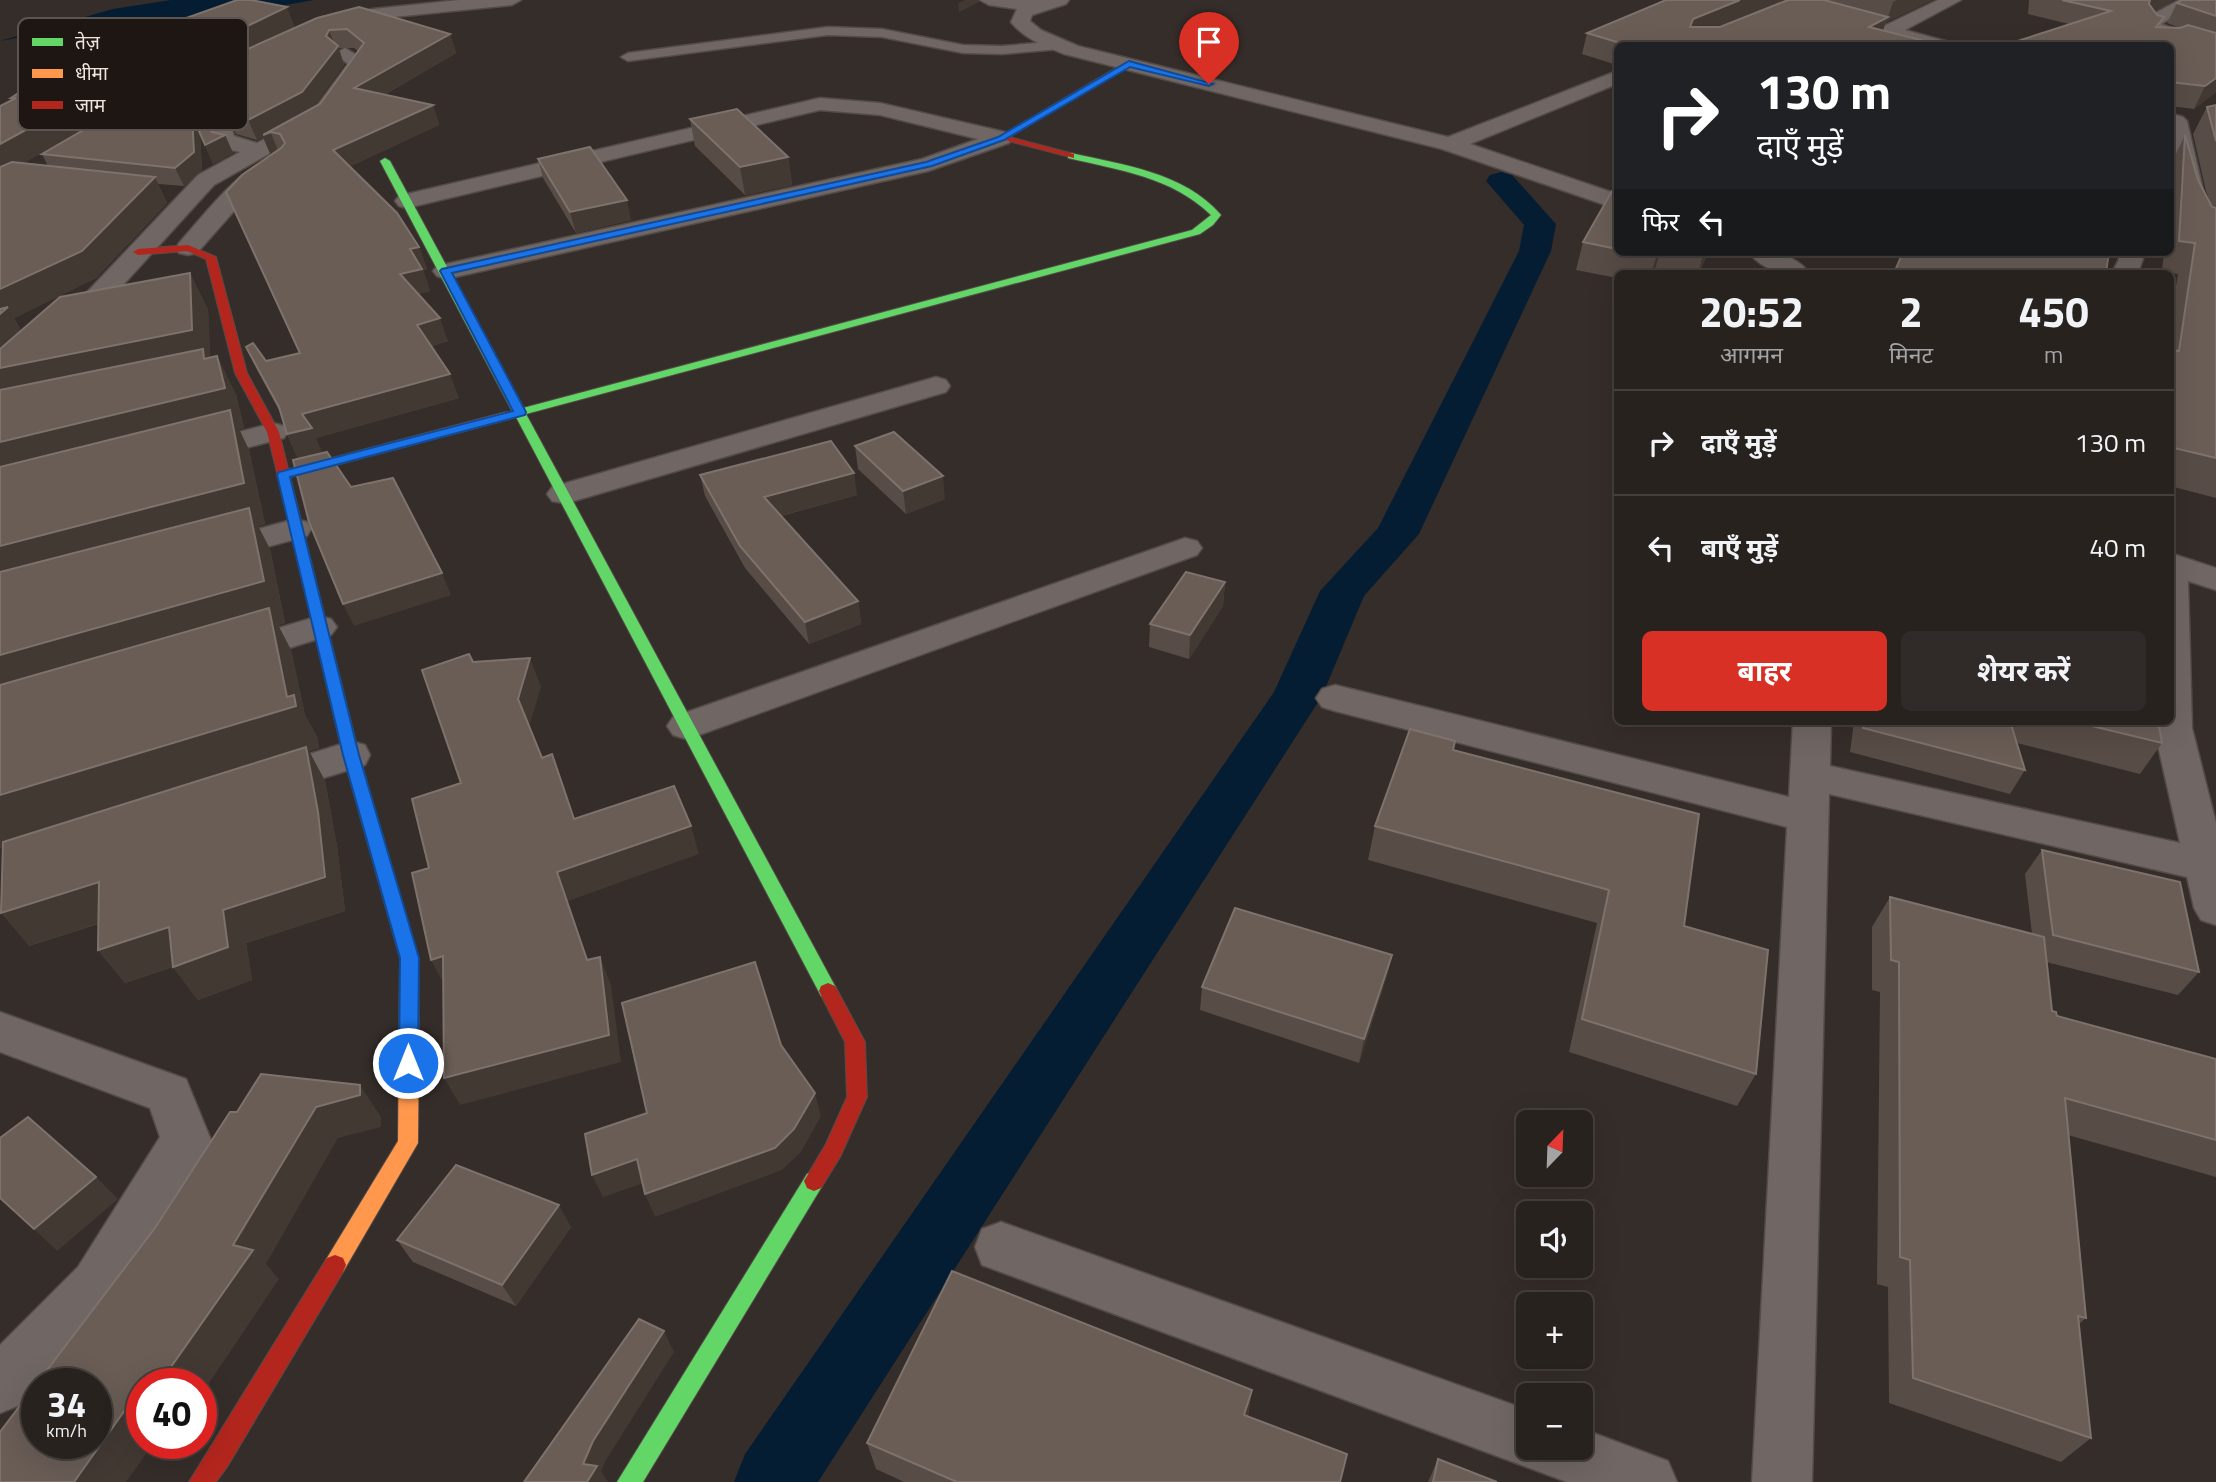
<!DOCTYPE html>
<html lang="hi">
<meta charset="utf-8">
<style>
body{margin:0;font-family:"Titillium Web","Noto Sans Devanagari",sans-serif;background:#302a28;color:#f1f3f6;height:100vh;display:flex;flex-direction:column;font-size:26px;white-space:nowrap}
*{box-sizing:border-box;margin:0}
p{font-size:23px;color:#a5a4a4}
.icon{flex:none;width:38px;height:38px;fill:none;stroke:currentColor;stroke-width:2;stroke-linecap:round;stroke-linejoin:round}
.map{position:relative;flex:1;overflow:hidden}
.drawer{position:absolute;left:1614px;top:270px;width:560px;height:455px;display:flex;flex-direction:column;background:#28221f;border-radius:10px;box-shadow:0 7px 28px #0002,0 0 0 2px #443f3d}
.drawer>*{flex:none}
.guide{position:absolute;left:1614px;top:42px;width:560px;height:214px;border-radius:10px;box-shadow:0 7px 28px #0002,0 0 0 2px #443f3d;background:#202124;color:#fff;overflow:hidden}
.needle{width:46px;rotate:23deg}
.tools{position:absolute;left:1516px;top:1110px;display:grid;gap:14px}
.tools a{display:grid;place-items:center;width:77px;height:77px;border-radius:10px;background:#28221f;box-shadow:0 7px 28px #0002,0 0 0 2px #443f3d;font-size:35px}
.speed{position:absolute;left:21px;top:1368px;display:flex;gap:14px;font-size:35px;font-weight:700;text-align:center}
.speed>*{display:grid;place-content:center;width:91px;height:91px;border-radius:50%;background:#28221f;box-shadow:0 7px 28px #0002,0 0 0 2px #443f3d;line-height:1}
.speed small{font-size:18px;font-weight:400}
.speed .limit{border:10px solid #d22;background:#fff;color:#111}
.pin{position:absolute;display:grid;place-items:center;width:60px;height:60px;color:#fff;margin:-72px -30px;border-radius:50% 50% 50% 0;rotate:-45deg;box-shadow:0 0 7px #0007}
.pin .icon{rotate:45deg}
.me{position:absolute;width:77px;margin:-38px;rotate:0deg;stroke-linejoin:round;filter:drop-shadow(0 0 5px #0008)}
.turn{display:flex;align-items:center;gap:24px;height:147px;padding:0 28px;font-size:32px}
.turn .icon{width:91px;height:91px;stroke-width:2.5}
.turn b{display:block;font-size:49px;line-height:60px}
.then{display:flex;align-items:center;height:66px;padding:0 28px;background:#0003;gap:14px;font-size:26px}
.eta{display:flex;justify-content:space-evenly;align-items:center;height:119px;text-align:center}
.eta b{font-size:42px;font-weight:700;line-height:49px}
.cta{display:flex;gap:14px;margin-top:auto;padding:14px 28px}
.cta a{flex:1;height:80px;border-radius:10px;background:#d93025;color:#fff;font-size:28px;font-weight:700;line-height:80px;text-align:center}
.cta a+a{background:#302a28;color:#f1f3f6}
ul{padding:0;list-style:none}
li{display:flex;align-items:center;gap:21px;height:105px;padding:0 28px;border-top:2px solid #443f3d}
li div{flex:1}
li b{display:block;font-size:26px}
li em{font-style:normal}
.map>svg:first-child{display:block}
.water{fill:#051d33}
.lines{fill:none;stroke-linecap:round;stroke-linejoin:round}
.canal{fill:#051d33;fill-rule:evenodd}
.lane-casing{stroke:#524b47;stroke-width:3}
.street-casing{stroke:#524b47;stroke-width:3}
.fast-casing{stroke:#524b47;stroke-width:2}
.slow-casing{stroke:#524b47;stroke-width:2}
.jam-casing{stroke:#524b47;stroke-width:2}
.lane{fill:#706764;fill-rule:evenodd}
.street{fill:#706764;fill-rule:evenodd}
.fast{fill:#63d668;fill-rule:evenodd}
.slow{fill:#ff974d;fill-rule:evenodd}
.jam{fill:#b3261e;fill-rule:evenodd}
.wall{fill:#584c46;fill-rule:evenodd}
.shaded-wall{fill:#433933}
.building{fill:#695d56;stroke:#7e726c;stroke-width:2;fill-rule:evenodd}
.route{fill:#1a73e8;stroke:#114b97;stroke-width:2}
.key{fill:#1d1612;stroke:#5c5450;stroke-width:2}
.key-label{font-size:19px;fill:#efe5df}
</style>
<div class="map">
<svg width="2216" height="1482" viewBox="0 0 2216 1482">
<rect width="100%" height="100%" fill="#352d29"/>
<polygon class="water" points="171,0 314,0 239,13 92,24 0,41 113,9"/>
<g class="lines">
<polygon class="canal" points="1501,172 1512,175 1556,224 1551,251 1419,534 1364,596 1322,696 818,1482 734,1482 745,1454 1274,692 1320,591 1378,528 1519,251 1524,225 1486,181 1490,175"/>
<g class="lane-casing">
<polygon id="lane" points="828,27 882,29 963,45 1002,46 1061,41 1067,45 1061,49 1002,54 963,53 882,37 828,35 628,61 621,57 628,53"/>
</g>
<g class="street-casing">
<g id="street">
<polygon points="459,0 521,0 512,5 374,19 328,32 319,26 321,22 373,9"/>
<path d="M 980,0 L 1069,0 L 1066,4 L 1032,15 L 1030,21 L 1041,30 L 1078,46 L 1448,137 L 1617,71 L 1617,84 L 1470,144 L 1617,194 L 1617,209 L 1442,149 L 1064,54 C 1045,46 1024,39 1011,22 L 1017,9 L 989,5 Z"/>
<polygon points="1938,0 1961,0 1905,30 1949,42 1951,46 1919,46 1828,20 1825,16 1834,11 1886,25"/>
<path d="M 2179,0 L 2201,0 L 2161,24 L 2182,32 L 2184,36 L 2182,40 C 2166,44 2150,35 2141,23 L 2144,19 Z"/>
<polygon points="345,48 368,62 325,122 214,185 74,339 10,397 0,400 0,376 54,327 198,175 240,152 222,148 213,139 199,90 144,111 137,109 134,105 137,101 256,52 270,52 273,56 270,60 217,82 234,136 257,143 311,114 346,67 348,64 335,54"/>
<polygon points="820,98 880,103 1009,133 1012,138 1009,143 928,171 446,279 437,276 433,271 437,266 922,159 978,139 880,115 820,110 407,208 399,206 395,201 399,196 407,194"/>
<polygon points="2176,115 2183,117 2187,121 2204,194 2200,199 2184,199 2180,194 2170,143 2170,116"/>
<path d="M 271,160 L 279,162 L 282,167 L 279,172 L 249,194 L 197,253 L 188,255 L 179,253 L 176,248 L 179,243 C 202,218 237,169 271,160 Z"/>
<path d="M 1749,252 C 1771,252 1795,253 1809,273 C 1786,273 1763,273 1749,252 Z"/>
<polygon points="2118,252 2142,252 2143,259 2138,273 2112,273 2119,259"/>
<polygon points="936,377 946,380 950,386 946,392 574,501 563,503 552,501 547,494 552,487"/>
<polygon points="273,423 284,426 288,432 284,438 192,462 181,459 177,453 181,447"/>
<polygon points="295,519 307,522 311,529 307,536 215,561 203,558 198,551 203,544"/>
<polygon points="1185,538 1197,541 1202,548 1197,555 699,735 686,739 673,735 667,726 673,717"/>
<polygon points="2170,553 2216,568 2216,590 2188,581 2192,728 2216,823 2216,925 2201,920 2194,908 2187,877 1829,794 1812,1482 1752,1482 1787,827 1335,711 1322,707 1316,698 1322,689 1335,685 1789,797 1793,721 1831,721 1830,766 2180,843 2154,728 2154,721 2170,721"/>
<polygon points="319,616 331,619 337,627 331,635 234,665 221,661 216,653 221,645"/>
<polygon points="351,741 365,745 370,755 365,765 266,796 252,792 246,782 252,772"/>
<polygon points="0,1012 186,1079 211,1140 116,1303 20,1405 0,1413 0,1345 78,1267 160,1137 150,1108 0,1052"/>
<polygon points="1001,1222 1528,1410 1528,1447 1580,1447 1580,1428 1668,1461 1677,1482 1567,1482 1001,1272 982,1265 975,1247 982,1229"/>
</g>
</g>
<g class="fast-casing">
<g id="fast">
<path d="M 1071,153 C 1123,165 1184,172 1221,215 L 1213,225 L 1200,234 L 526,414 L 835,986 L 837,991 L 835,996 L 828,999 L 821,996 L 516,417 L 506,420 L 500,416 L 512,411 L 380,161 L 385,158 L 390,161 L 523,408 L 1192,230 L 1211,215 C 1172,177 1119,170 1068,158 L 1068,154 Z"/>
<polygon points="288,489 294,493 359,755 418,958 419,1032 416,1038 409,1040 402,1038 399,1032 400,958 343,755 282,493"/>
<polygon points="814,1171 821,1174 824,1181 821,1188 643,1482 617,1482 807,1174"/>
</g>
</g>
<g class="slow-casing">
<g id="slow">
<polygon points="506,412 510,413 510,419 283,479 277,475 279,472"/>
<polygon points="409,1024 416,1026 419,1032 418,1143 343,1272 335,1275 327,1272 324,1265 327,1258 398,1141 399,1032 402,1026"/>
</g>
</g>
<g class="jam-casing">
<g id="jam">
<polygon points="1126,62 1133,64 1009,137 1074,154 1074,158 997,138"/>
<polygon points="188,245 216,257 247,373 279,432 294,493 293,496 283,496 282,493 267,432 235,373 206,259 187,251 138,255 133,252 138,249"/>
<polygon points="828,983 835,986 865,1042 867,1097 840,1157 821,1188 814,1191 807,1188 804,1181 826,1144 847,1097 845,1042 819,991 821,986"/>
<polygon points="335,1255 343,1258 346,1265 343,1272 227,1467 216,1482 189,1482 327,1258"/>
</g>
</g>
<use href="#lane" class="lane"/>
<use href="#street" class="street"/>
<use href="#fast" class="fast"/>
<use href="#slow" class="slow"/>
<use href="#jam" class="jam"/>
</g>
<g class="wall">
<polygon points="1666,0 1786,0 1718,27 1720,27 1788,0 1932,0 1886,22 1883,31 1944,46 1617,46 1617,65 1582,54 1587,33"/>
<polygon points="2029,0 2174,0 2155,12 2159,27 2180,28 2167,23 2177,3 2216,0 2216,92 2194,109 2170,106 2170,46 2069,24 2028,14"/>
<path d="M 317,18 L 450,34 L 456,53 L 384,95 L 433,105 L 439,125 L 350,166 L 419,247 L 427,269 L 423,270 L 430,291 L 418,294 L 448,341 L 432,346 L 459,398 L 316,438 L 298,459 L 287,434 L 281,414 L 257,370 L 246,347 L 266,361 L 299,353 L 235,214 L 271,155 L 263,137 L 257,140 L 236,134 L 228,114 L 213,68 L 190,77 L 197,93 L 207,126 L 212,132 L 225,135 L 233,153 L 213,164 L 200,133 L 202,170 L 184,186 L 158,184 L 167,203 L 96,278 L 14,318 L 21,331 L 190,273 L 208,310 L 210,358 L 217,356 L 236,395 L 244,428 L 239,429 L 249,450 L 265,524 L 258,526 L 270,549 L 285,623 L 278,625 L 291,650 L 305,715 L 317,737 L 319,748 L 309,751 L 325,781 L 337,846 L 345,911 L 246,943 L 252,980 L 198,1000 L 173,967 L 125,983 L 98,950 L 98,924 L 29,946 L 3,847 L 0,848 L 0,106 L 12,100 L 11,98 L 82,55 L 295,28 ZM 339,48 L 354,48 L 358,51 L 320,104 L 313,107 L 344,65 ZM 148,92 L 42,154 L 48,166 L 23,163 Z"/>
<polygon points="2216,105 2216,498 2170,486 2170,322 2178,274 2162,271 2164,252 2170,252 2171,164 2185,135 2198,180 2211,205 2206,191 2193,134 2207,107"/>
<polygon points="690,119 788,157 792,185 745,195 695,146"/>
<polygon points="538,159 631,220 576,233 543,178"/>
<polygon points="1617,192 1617,252 1708,252 1699,273 1672,273 1655,270 1654,273 1617,273 1617,278 1576,270 1583,242"/>
<polygon points="855,446 945,499 906,514 858,469"/>
<polygon points="700,475 857,495 781,516 858,601 861,624 809,644 745,568 705,496"/>
<polygon points="1225,582 1223,606 1189,659 1149,647 1150,624"/>
<polygon points="1854,721 2158,721 2162,743 2140,774 2017,743 2025,770 2010,794 1850,752"/>
<polygon points="1453,750 1684,926 1756,1074 1737,1106 1569,1052 1597,923 1368,860 1375,826"/>
<polygon points="2042,850 2199,972 2178,995 2046,962 2052,1011 2057,1016 2216,1059 2216,1177 2068,1135 2086,1318 2079,1324 2091,1438 2061,1462 1889,1403 1888,1287 1877,1284 1880,992 1872,990 1872,927 1890,897 2032,934 2025,874"/>
<polygon points="1392,955 1386,979 1359,1063 1200,1010 1202,987"/>
<polygon points="571,1227 516,1306 413,1262 397,1240"/>
<polygon points="1252,1390 1248,1416 1340,1482 904,1482 876,1469 867,1443"/>
<polygon points="1438,1459 1497,1482 1428,1482"/>
</g>
<g class="shaded-wall">
<polygon points="965,0 979,0 979,2 959,12 958,3"/>
<polygon points="1740,0 1786,0 1687,40 1693,19"/>
<polygon points="1897,0 1932,0 1886,22 1880,38 1869,27 1888,17 1893,2"/>
<polygon points="2150,0 2174,0 2140,21"/>
<polygon points="287,7 296,30 227,63 190,77 197,93 211,141 203,123 148,93 10,171 0,181 0,144 137,69"/>
<polygon points="329,30 336,48 338,46 344,65 309,112 271,133 279,153 271,156 263,137 257,140 248,120 326,36"/>
<polygon points="450,34 456,53 361,108 354,88"/>
<polygon points="2216,78 2216,92 2194,109 2205,86"/>
<polygon points="433,105 439,125 341,171 333,150"/>
<polygon points="192,115 200,132 202,170 184,186 175,168"/>
<polygon points="225,135 233,153 213,164 205,145"/>
<polygon points="788,157 792,185 745,195 740,167"/>
<polygon points="155,177 167,203 96,278 14,318 30,345 190,273 208,310 211,366 217,356 236,395 244,428 239,429 249,450 265,524 258,526 270,549 285,623 278,625 291,650 305,715 317,737 319,748 309,751 325,781 337,846 345,911 246,943 252,980 198,1000 173,967 125,983 98,950 223,910 307,752 0,848 0,289"/>
<polygon points="627,200 631,220 576,233 570,212"/>
<polygon points="419,247 427,269 423,270 430,291 408,296 400,274 410,249"/>
<polygon points="1658,252 1660,252 1655,270 1654,273 1651,273"/>
<polygon points="1704,252 1708,252 1698,273"/>
<polygon points="440,318 448,341 426,348 417,325"/>
<polygon points="450,374 459,398 316,438 322,452 298,459 287,434 302,414"/>
<polygon points="854,473 857,495 768,519 764,497"/>
<polygon points="943,476 945,499 906,514 903,491"/>
<polygon points="442,573 451,595 354,626 343,604"/>
<polygon points="1225,582 1223,606 1189,659 1190,635"/>
<polygon points="858,601 861,624 809,644 805,622"/>
<polygon points="530,658 541,687 529,727 518,699"/>
<polygon points="552,754 563,783 584,847 574,819"/>
<polygon points="691,826 699,854 568,901 598,988 587,960 557,872"/>
<polygon points="99,882 124,915 29,946 1,913"/>
<polygon points="1392,955 1386,979 1359,1063 1364,1039"/>
<polygon points="443,956 446,988 431,960"/>
<polygon points="600,957 611,985 621,1062 460,1105 444,1078"/>
<polygon points="360,1085 381,1117 381,1127 338,1138 266,1264 279,1279 201,1395 201,1384 159,1384 233,1245 316,1107"/>
<polygon points="815,1093 821,1116 801,1152 782,1170 655,1217 645,1194"/>
<polygon points="637,1159 647,1182 603,1197 592,1175"/>
<polygon points="96,1177 118,1199 57,1251 34,1229"/>
<polygon points="559,1205 571,1227 516,1306 502,1285"/>
<polygon points="664,1331 674,1352 606,1460 601,1471 608,1482 587,1482 583,1464 593,1441"/>
<polygon points="142,1386 142,1444 153,1444 126,1482 74,1482"/>
<polygon points="1252,1390 1247,1418 1244,1415"/>
</g>
<g class="building">
<polygon points="237,0 251,0 287,7 218,40 137,69 0,144 0,106 16,98 11,98 75,55 82,55"/>
<polygon points="1666,0 1740,0 1693,19 1690,27 1720,27 1788,0 1824,0 1888,17 1869,27 1944,46 1922,46 1921,42 1914,46 1630,46 1587,33"/>
<polygon points="2062,0 2150,0 2149,4 2157,15 2164,17 2156,27 2180,28 2188,25 2216,33 2216,78 2205,86 2170,82 2170,46 2002,46 2111,11"/>
<polygon points="2182,0 2216,0 2216,16 2177,3"/>
<polygon points="359,7 450,34 354,88 433,105 333,150 397,213 419,247 410,249 422,269 400,274 440,318 417,325 450,374 302,414 312,428 287,434 279,407 246,347 253,343 266,361 300,353 226,192 242,175 281,148 285,143 280,134 271,132 263,135 320,104 364,43 347,29 329,30 326,36 338,46 302,92 248,120 228,114 212,65 317,18"/>
<polygon points="190,76 203,123 212,132 225,135 205,145 192,115 194,152 175,168 42,154 156,88"/>
<polygon points="2216,105 2216,141 2207,107"/>
<polygon points="737,109 788,157 740,167 690,119"/>
<polygon points="2185,135 2198,180 2212,207 2216,208 2216,458 2170,447 2170,383 2172,350 2179,351 2195,243 2179,241"/>
<polygon points="590,147 627,200 570,212 538,159"/>
<polygon points="12,162 155,177 82,251 0,289 0,167"/>
<polygon points="1612,191 1617,192 1617,249 1583,242"/>
<polygon points="1633,252 1658,252 1656,256"/>
<polygon points="1903,252 2109,252 2106,273 1894,273"/>
<polygon points="190,273 192,330 0,368 0,349 60,297"/>
<polygon points="8,307 0,314 0,309"/>
<polygon points="203,349 204,359 217,356 225,388 0,442 0,390"/>
<polygon points="230,410 244,483 0,546 0,467"/>
<polygon points="894,432 943,476 903,491 855,446"/>
<polygon points="831,441 854,473 764,497 858,601 805,622 740,546 700,475"/>
<polygon points="327,452 351,487 393,478 442,573 343,604 309,522 293,460"/>
<polygon points="249,508 264,581 0,655 0,572"/>
<polygon points="1186,572 1225,582 1190,635 1150,624"/>
<polygon points="269,608 287,697 294,695 296,706 0,795 0,685"/>
<polygon points="469,654 473,662 530,658 518,699 542,758 552,754 574,819 674,786 691,826 557,872 587,960 600,957 609,1035 444,1078 443,956 431,960 412,873 429,868 412,799 461,783 422,670"/>
<polygon points="1863,721 2010,721 2025,770 1863,728"/>
<polygon points="2071,721 2158,721 2162,743"/>
<polygon points="1410,729 1455,741 1453,750 1699,814 1684,926 1768,950 1756,1074 1582,1019 1609,890 1375,826"/>
<polygon points="306,747 318,812 325,877 223,910 228,947 173,967 169,927 98,950 99,882 1,913 3,842"/>
<polygon points="2042,850 2180,882 2199,972 2053,935"/>
<polygon points="1890,897 2044,937 2052,1011 2056,1012 2057,1016 2216,1059 2216,1140 2065,1098 2086,1318 2078,1316 2091,1438 1913,1378 1910,1260 1900,1257 1899,962 1891,960"/>
<polygon points="1235,908 1392,955 1364,1039 1202,987"/>
<polygon points="755,962 781,1045 815,1093 794,1129 775,1148 645,1194 637,1159 592,1175 585,1134 647,1113 622,1003"/>
<path d="M 261,1074 L 360,1085 L 360,1095 L 316,1107 L 233,1245 L 253,1250 L 159,1384 L 142,1384 L 142,1386 L 74,1482 L 0,1482 L 0,1432 L 155,1228 L 230,1112 L 237,1112 ZM 37,1384 L 96,1384 L 96,1444 L 37,1444 Z"/>
<polygon points="28,1117 96,1177 34,1229 0,1198 0,1138"/>
<polygon points="456,1165 559,1205 502,1285 397,1240"/>
<polygon points="952,1271 1252,1390 1244,1415 1347,1454 1340,1482 957,1482 867,1443"/>
<polygon points="639,1319 664,1331 593,1441 583,1464 597,1466 587,1482 524,1482"/>
<polygon points="1438,1459 1497,1482 1433,1482"/>
</g>
<polygon class="route" points="1129,61 1213,84 1209,86 1130,67 1004,140 932,166 452,273 526,412 525,415 290,477 359,755 419,958 418,1063 415,1069 408,1072 401,1069 399,1063 400,958 343,755 277,475 279,472 513,411 440,271 442,269 926,162 998,137"/>
<rect x="18" y="18" width="230" height="112" rx="10" class="key"/>
<rect x="32" y="38" width="31" height="8" fill="#63d668"/>
<rect x="32" y="69" width="31" height="9" fill="#ff974d"/>
<rect x="32" y="101" width="31" height="8" fill="#b3261e"/>
<g class="key-label">
<text x="75" y="49">तेज़</text>
<text x="75" y="80">धीमा</text>
<text x="75" y="112">जाम</text>
</g>
</svg>
<div class="tools">
<a><svg class="needle" viewBox="-14 -14 28 28"><path d="M0-13l5 13h-10z" fill="#e53935"/><path d="M0 13l5-13h-10z" fill="#a5a4a4"/></svg></a>
<a><svg class="icon" aria-label="sound" viewBox="0 0 24 24"><path d="M4 9h4l5-4v14l-5-4H4zM17 9q2 3 0 6"/></svg></a>
<a>+</a>
<a>−</a>
</div>
<div class="speed"><div>34<small>km/h</small></div><div class="limit">40</div></div>
<div class="pin" style="left:1209px;top:84px;background:#d93025"><svg class="icon" aria-label="arrive" viewBox="0 0 24 24"><path d="M6 21V4h12l-3 4 3 4H6"/></svg></div>
<svg class="me" style="left:408px;top:1063px" viewBox="-20 -20 40 40"><circle r="17" fill="#1a73e8" stroke="#fff" stroke-width="3"/><path d="M0-11L8 9 0 5-8 9z" fill="#fff"/></svg>
<div class="guide">
<div class="turn"><svg class="icon" aria-label="right" viewBox="0 0 24 24"><path d="M7 20v-9h11M14 6l5 5-5 5"/></svg><div><b>130 m</b>दाएँ मुड़ें</div></div>
<div class="then">फिर<svg class="icon" aria-label="left" viewBox="0 0 24 24"><path d="M17 20v-9H6M10 6l-5 5 5 5"/></svg></div>
</div>
<section class="drawer">
<div class="eta">
<div><b>20:52</b><p>आगमन</p></div>
<div><b>2</b><p>मिनट</p></div>
<div><b>450</b><p>m</p></div>
</div>
<ul>
<li><svg class="icon" aria-label="right" viewBox="0 0 24 24"><path d="M7 20v-9h11M14 6l5 5-5 5"/></svg><div><b>दाएँ मुड़ें</b></div><em>130 m</em></li>
<li><svg class="icon" aria-label="left" viewBox="0 0 24 24"><path d="M17 20v-9H6M10 6l-5 5 5 5"/></svg><div><b>बाएँ मुड़ें</b></div><em>40 m</em></li>
</ul>
<div class="cta"><a>बाहर</a><a>शेयर करें</a></div>
</section>
</div>
